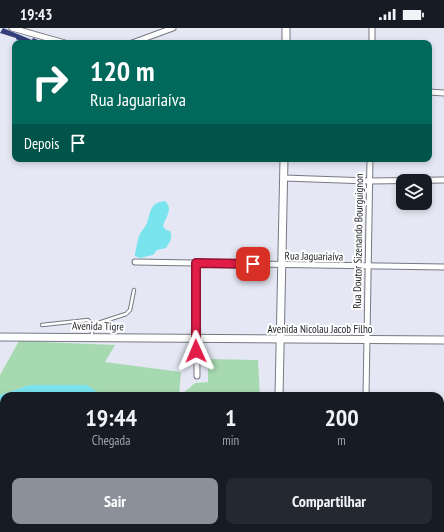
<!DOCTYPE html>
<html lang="pt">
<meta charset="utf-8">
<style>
body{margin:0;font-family:"PT Sans Narrow",sans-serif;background:#242831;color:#f1f3f6;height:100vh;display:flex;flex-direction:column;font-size:15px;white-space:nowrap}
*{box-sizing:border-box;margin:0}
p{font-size:13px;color:#9ea1a6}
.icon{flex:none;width:22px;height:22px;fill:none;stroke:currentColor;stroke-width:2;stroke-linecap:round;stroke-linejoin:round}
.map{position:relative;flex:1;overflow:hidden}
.sheet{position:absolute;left:0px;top:364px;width:444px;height:140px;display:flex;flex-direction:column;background:#171b24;border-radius:12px 12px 0 0;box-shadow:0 2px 6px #0003}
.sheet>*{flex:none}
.guide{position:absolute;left:12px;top:12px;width:420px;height:122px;border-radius:8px;box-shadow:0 2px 6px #0003;background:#00695c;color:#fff;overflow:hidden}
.tools{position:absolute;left:396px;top:146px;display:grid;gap:8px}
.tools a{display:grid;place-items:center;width:36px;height:36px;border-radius:8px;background:#171b24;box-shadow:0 2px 6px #0003;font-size:20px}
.pin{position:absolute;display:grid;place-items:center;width:34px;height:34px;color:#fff;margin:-17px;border-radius:8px;box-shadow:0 2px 6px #0006}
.me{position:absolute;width:44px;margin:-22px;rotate:359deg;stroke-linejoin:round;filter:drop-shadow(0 0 3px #0008)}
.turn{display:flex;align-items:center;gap:14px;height:84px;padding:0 12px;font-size:18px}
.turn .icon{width:52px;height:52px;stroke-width:2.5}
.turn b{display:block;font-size:28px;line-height:34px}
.then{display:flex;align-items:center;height:38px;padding:0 12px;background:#0003;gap:8px;font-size:15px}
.eta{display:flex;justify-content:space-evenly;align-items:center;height:68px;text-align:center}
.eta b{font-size:24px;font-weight:600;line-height:28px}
.action{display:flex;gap:8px;margin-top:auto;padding:8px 12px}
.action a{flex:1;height:46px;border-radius:8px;background:#8c9099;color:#fff;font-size:16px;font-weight:600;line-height:46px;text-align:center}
.action a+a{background:#242831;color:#f1f3f6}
.status{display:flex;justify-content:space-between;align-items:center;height:28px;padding:0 20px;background:#171b24;direction:ltr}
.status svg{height:11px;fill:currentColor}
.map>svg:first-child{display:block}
.green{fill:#a7d9b0}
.water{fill:#79e3ee}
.building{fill:#343f79}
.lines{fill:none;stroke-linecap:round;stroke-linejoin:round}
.lane-casing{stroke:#767983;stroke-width:4.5}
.street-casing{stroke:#767983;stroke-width:7}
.secondary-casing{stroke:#767983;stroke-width:9}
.lane{stroke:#fff;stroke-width:2.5}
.street{stroke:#fff;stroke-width:5}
.secondary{stroke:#fff;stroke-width:7}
.route-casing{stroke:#92132f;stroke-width:10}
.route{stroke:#e11d48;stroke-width:7}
.labels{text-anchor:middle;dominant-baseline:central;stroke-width:4;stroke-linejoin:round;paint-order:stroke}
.street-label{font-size:11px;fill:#1b1d21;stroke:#fff}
</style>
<div class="status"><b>19:43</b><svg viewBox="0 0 49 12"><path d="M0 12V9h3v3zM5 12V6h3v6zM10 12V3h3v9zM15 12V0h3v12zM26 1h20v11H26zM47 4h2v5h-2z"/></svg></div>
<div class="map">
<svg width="444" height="504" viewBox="0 0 444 504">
<rect width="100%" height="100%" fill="#e5e8f4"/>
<g class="green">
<polygon points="19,313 115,317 105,334 181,344 179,368 103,368 63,357 30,357 0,367 0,347"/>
<polygon points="208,331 258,332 260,368 223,368 205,366 180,368 195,355 208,354"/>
<polygon points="4,387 4,500 81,500 92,504 0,504 0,388"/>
<polygon points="440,387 444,387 444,421 440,419"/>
<polygon points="440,472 444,476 444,496 440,495"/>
<polygon points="440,497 444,498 444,504 343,504 347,500 440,500"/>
<polygon points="126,500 191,500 191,504 132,504"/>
<polygon points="219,500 250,500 254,501 342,500 340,504 220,504"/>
</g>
<g class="water">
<path d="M 165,173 C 174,181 165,190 163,198 L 166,202 L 170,203 C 173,210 170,214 166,220 L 157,222 L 153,227 L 140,230 L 135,228 L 135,225 C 137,219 137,212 140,206 C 142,202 145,200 147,195 C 151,184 149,175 165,173 Z"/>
<polygon points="30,357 87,357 103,368 4,368 4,387 0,388 0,367"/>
<polygon points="440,419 444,421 444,476 440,472"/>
<polygon points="81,500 126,500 132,504 92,504"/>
<polygon points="191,500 219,500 220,504 191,504"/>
</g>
<g class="building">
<polygon points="3,0 32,12 33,10 38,12 38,15 23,15 16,11 16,10 0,5"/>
<polygon points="388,500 399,503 399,504 380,504"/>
</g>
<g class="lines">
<g class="lane-casing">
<g id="lane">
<polyline points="42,297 88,292 92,297 92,308"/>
<polyline points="92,297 126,286 130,282 134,262"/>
</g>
</g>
<g class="street-casing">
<g id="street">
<polyline points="12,0 65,15"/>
<polyline points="132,15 173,0"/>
<polyline points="372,15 372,0"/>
<polyline points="429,64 444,65"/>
<polyline points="284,150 369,153 444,152"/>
<polyline points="135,234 444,239"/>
<polyline points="196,235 197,348"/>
<polyline points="366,368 370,131"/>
<polyline points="440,495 444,496"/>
<polyline points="232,500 239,504"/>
<polyline points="333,504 340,504"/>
<polyline points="413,504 414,500"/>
</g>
</g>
<g class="secondary-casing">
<g id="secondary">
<polyline points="286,15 286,0"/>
<polyline points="0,309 444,312"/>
<polyline points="279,368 284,131"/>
<polyline points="440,382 444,382"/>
</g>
</g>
<use href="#lane" class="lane"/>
<use href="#street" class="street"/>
<use href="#secondary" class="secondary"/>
</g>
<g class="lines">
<g class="route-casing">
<polyline id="route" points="196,323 196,235 253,236"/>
</g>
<use href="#route" class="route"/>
</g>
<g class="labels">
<g class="street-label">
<text transform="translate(358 213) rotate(-89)">Rua Doutor Sizenando Bourguignon</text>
<text transform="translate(314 228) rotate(1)">Rua Jaguariaíva</text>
<text transform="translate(98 298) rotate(1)">Avenida Tigre</text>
<text x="320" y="301">Avenida Nicolau Jacob Filho</text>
</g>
</g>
</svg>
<div class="tools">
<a><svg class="icon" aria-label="layers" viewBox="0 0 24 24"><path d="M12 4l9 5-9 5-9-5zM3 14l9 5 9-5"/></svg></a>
</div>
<div class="pin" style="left:253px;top:236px;background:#d93025"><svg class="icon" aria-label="arrive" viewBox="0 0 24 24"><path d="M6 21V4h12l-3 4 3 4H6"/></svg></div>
<svg class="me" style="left:196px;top:323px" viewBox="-20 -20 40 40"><path d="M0-17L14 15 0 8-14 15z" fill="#e11d48" stroke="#fff" stroke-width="4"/></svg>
<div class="guide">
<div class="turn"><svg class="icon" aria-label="right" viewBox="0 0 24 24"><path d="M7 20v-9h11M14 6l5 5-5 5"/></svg><div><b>120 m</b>Rua Jaguariaíva</div></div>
<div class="then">Depois<svg class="icon" aria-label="arrive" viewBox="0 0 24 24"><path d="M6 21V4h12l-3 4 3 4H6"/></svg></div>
</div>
<section class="sheet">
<div class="eta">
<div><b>19:44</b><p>Chegada</p></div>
<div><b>1</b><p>min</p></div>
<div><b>200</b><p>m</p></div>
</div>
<div class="action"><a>Sair</a><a>Compartilhar</a></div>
</section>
</div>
